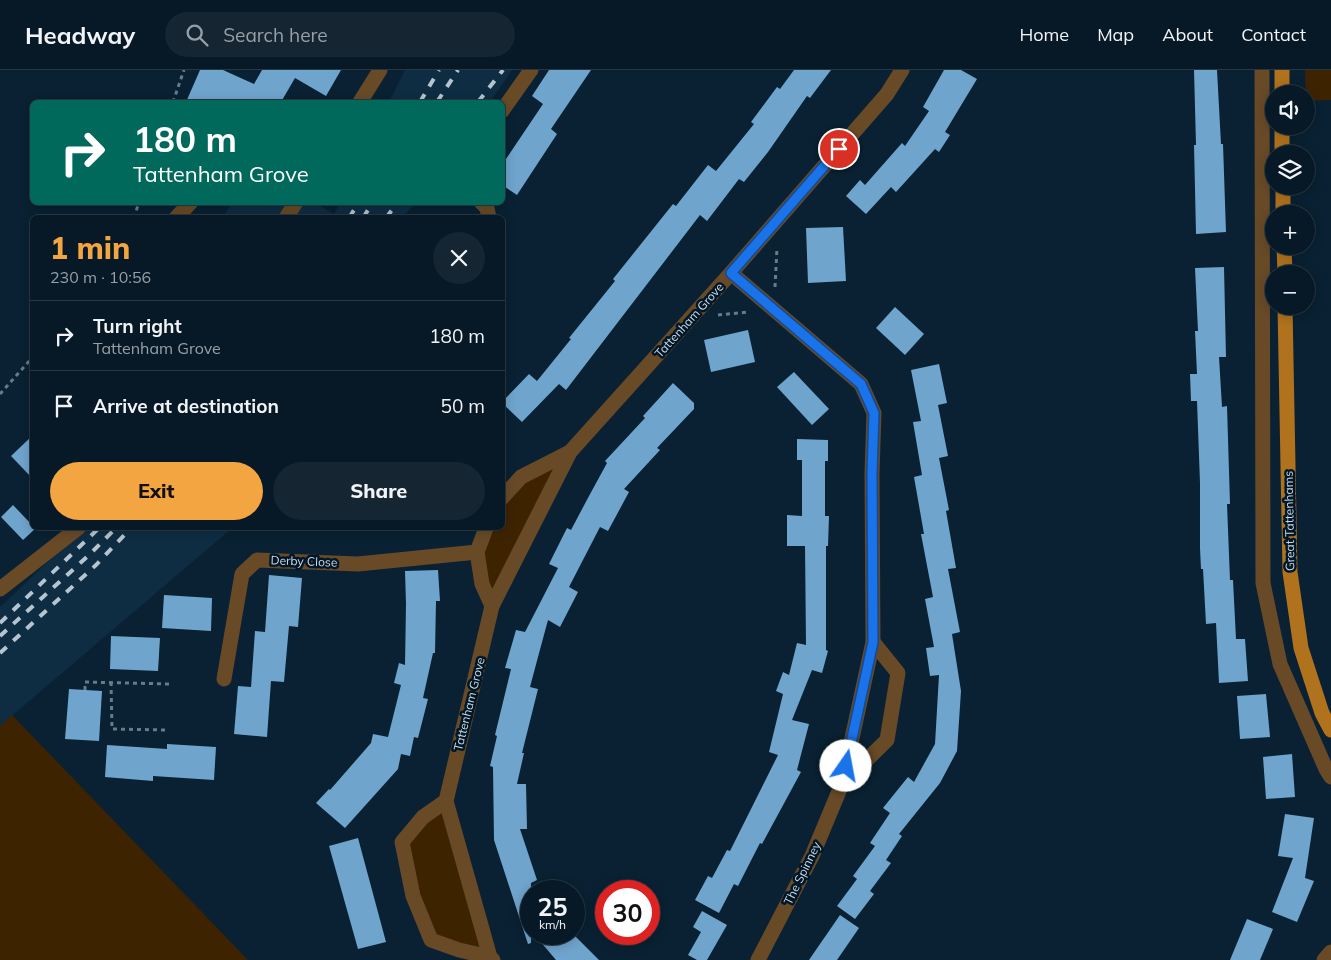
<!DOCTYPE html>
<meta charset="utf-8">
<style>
body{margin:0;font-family:Mulish,sans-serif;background:#152632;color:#f1f3f6;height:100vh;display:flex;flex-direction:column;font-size:19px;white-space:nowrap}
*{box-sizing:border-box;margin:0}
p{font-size:16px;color:#98a0a7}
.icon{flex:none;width:28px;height:28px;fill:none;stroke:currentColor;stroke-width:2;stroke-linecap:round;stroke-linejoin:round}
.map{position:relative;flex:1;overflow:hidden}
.side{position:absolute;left:30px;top:145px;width:475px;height:315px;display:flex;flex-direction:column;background:#071926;border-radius:8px;box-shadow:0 2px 12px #0003,0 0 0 1px #283843}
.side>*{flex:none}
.hud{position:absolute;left:30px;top:30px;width:475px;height:105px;border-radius:8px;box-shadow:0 2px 12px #0003,0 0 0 1px #283843;background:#00695c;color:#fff;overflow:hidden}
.controls{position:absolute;left:1265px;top:15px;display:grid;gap:10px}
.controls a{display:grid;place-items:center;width:50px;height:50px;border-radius:50%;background:#071926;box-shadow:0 2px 12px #0003,0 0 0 1px #283843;font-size:25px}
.speed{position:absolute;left:520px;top:810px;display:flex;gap:10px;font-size:25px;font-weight:700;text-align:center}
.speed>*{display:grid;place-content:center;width:65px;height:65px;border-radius:50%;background:#071926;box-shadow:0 2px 12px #0003,0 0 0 1px #283843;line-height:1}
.speed small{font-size:12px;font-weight:400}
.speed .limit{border:8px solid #d22;background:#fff;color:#111}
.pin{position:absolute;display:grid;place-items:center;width:42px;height:42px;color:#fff;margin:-21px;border:2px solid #fff;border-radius:50%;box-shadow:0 1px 5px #0007}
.me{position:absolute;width:55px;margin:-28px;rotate:12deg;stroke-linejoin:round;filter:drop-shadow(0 0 4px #0008)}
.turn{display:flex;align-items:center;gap:18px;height:105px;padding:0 20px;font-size:22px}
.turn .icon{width:65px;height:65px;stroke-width:2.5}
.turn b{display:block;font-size:35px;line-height:42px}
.round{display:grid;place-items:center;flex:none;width:52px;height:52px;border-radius:26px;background:#152632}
.head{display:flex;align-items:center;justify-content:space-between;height:85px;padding:0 20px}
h1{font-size:30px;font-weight:800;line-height:38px;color:#f3a542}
.primary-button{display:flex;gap:10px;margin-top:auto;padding:10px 20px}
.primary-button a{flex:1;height:58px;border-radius:30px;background:#f3a542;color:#111;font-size:20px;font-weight:800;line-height:58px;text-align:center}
.primary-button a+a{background:#152632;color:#f1f3f6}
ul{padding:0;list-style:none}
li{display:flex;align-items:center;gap:15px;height:70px;padding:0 20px;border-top:1px solid #283843}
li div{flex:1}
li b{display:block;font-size:19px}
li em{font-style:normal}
header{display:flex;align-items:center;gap:30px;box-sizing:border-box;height:70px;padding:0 25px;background:#071926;border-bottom:1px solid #283843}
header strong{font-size:24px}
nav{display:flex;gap:28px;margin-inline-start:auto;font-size:18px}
.search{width:350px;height:45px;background:#152632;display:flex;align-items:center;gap:12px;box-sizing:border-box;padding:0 18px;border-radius:28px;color:#98a0a7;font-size:19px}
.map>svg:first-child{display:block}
.built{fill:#0e2d43}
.green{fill:#3e2300}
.building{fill:#6fa4cd}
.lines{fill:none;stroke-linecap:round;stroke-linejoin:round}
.path{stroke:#677b89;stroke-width:3;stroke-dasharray:4 4;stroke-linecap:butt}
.minor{stroke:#684a27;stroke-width:15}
.major{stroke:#b0721d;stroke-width:15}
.rail{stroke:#b4c4d0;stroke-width:4;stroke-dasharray:9 9;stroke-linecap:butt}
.route-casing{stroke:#114b97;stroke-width:12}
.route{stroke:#1a73e8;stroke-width:9}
.labels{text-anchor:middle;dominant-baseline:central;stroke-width:5;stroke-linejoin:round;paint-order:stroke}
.street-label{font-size:12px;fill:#cedce8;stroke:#011728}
</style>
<header>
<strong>Headway</strong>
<div class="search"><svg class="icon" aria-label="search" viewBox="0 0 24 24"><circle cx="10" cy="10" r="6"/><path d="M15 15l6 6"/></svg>Search here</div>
<nav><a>Home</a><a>Map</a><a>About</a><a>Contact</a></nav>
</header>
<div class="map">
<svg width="1331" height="890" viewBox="0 0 1331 890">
<rect width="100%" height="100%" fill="#092132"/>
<g class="built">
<polygon points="405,0 512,0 490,32 389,32"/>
<polygon points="232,133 315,133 334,144 340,133 415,133 403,147 222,148"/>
<polygon points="84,458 232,458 0,656 0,537"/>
</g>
<g class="green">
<polygon points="1305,0 1331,0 1331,30 1306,31"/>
<polygon points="570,382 492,536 482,514 486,458 502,458 503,428"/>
<polygon points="12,645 248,890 0,890 0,656"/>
<polygon points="446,731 490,887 431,870 402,772"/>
</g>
<g class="building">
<polygon points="200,0 223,0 254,14 262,0 341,0 326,26 295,8 281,32 186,32"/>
<polygon points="549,0 591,0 551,59 557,64 517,125 502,115 502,95 543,34 532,26"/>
<polygon points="794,0 831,0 810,28 807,26 768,82 744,112 739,109 707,151 700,145 566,320 559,314 522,352 502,333 502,332 529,304 537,311 571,269 569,268 615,211 613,209 673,134 676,136 708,95 716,101 754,54 751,52 777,17 780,19"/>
<polygon points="944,0 961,0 977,9 945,62 950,65 939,82 935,79 896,122 891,117 866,144 846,126 860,110 865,115 902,73 905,76 929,41 923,37"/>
<polygon points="1194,0 1217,0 1221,74 1223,74 1226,162 1196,164 1194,75 1196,75"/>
<polygon points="843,157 846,211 808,213 806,158"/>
<polygon points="1224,197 1226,287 1219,287 1222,337 1227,336 1230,434 1227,434 1230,510 1233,510 1236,569 1245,569 1248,611 1219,613 1216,553 1206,554 1203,499 1201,499 1200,478 1200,413 1197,331 1191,331 1190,304 1197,304 1195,261 1198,261 1195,198"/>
<polygon points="895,237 924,264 905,285 876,258"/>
<polygon points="748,260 755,292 711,302 704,270"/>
<polygon points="939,294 947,333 938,335 948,386 939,388 949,440 946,441 956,498 948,499 960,562 952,564 961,621 957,681 940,713 899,764 902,766 886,790 891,793 870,821 874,824 855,849 837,836 857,809 853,806 875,776 870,773 890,743 883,738 908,707 914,712 935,674 939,605 930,606 926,578 934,577 925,529 933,527 921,464 924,464 914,407 922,405 913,352 921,351 911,300"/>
<polygon points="794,302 829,339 812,355 777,317"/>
<polygon points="673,313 694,333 694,339 657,378 660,380 624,419 629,422 608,461 600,457 569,517 578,522 560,557 548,550 538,587 530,617 538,619 522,683 524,683 517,714 526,714 527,759 520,759 537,810 531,813 531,873 528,874 494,770 493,697 490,696 497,666 495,665 511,599 505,598 516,560 525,562 558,498 549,494 567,458 571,460 589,426 607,393 605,391 645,348 643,346"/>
<polygon points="32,366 32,408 11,386"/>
<polygon points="797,369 828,370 828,391 825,391 825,446 829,446 828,476 826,476 826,580 828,581 822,603 812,600 792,650 809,654 797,700 801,702 762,774 760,773 738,816 734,814 719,843 695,830 708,806 712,808 727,780 730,781 778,685 769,682 783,624 776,621 783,602 789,605 797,573 806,575 805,476 787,476 787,445 802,446 802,390 797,390"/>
<polygon points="13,435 32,455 32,458 36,458 23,470 1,447"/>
<polygon points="438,500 440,531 436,531 435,583 433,583 423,628 428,629 418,668 414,667 410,686 401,684 398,699 345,758 316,733 329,719 330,720 371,673 373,664 388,667 401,615 394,613 399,593 405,595 406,534 405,501"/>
<polygon points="269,505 302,508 298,557 289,556 284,612 271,611 267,667 234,664 238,616 251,617 255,561 265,562"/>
<polygon points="164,525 212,528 211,561 162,558"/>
<polygon points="111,566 160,568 158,601 110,599"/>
<polygon points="69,619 102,621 99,671 65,669"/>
<polygon points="1266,624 1270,667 1240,669 1237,626"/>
<polygon points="167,674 216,677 214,710 153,706 153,711 105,707 107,675 167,679"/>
<polygon points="1292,684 1295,727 1266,729 1263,687"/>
<polygon points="1285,744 1314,748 1305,808 1314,811 1297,852 1272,842 1293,788 1278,786"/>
<polygon points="358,768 386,872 358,879 329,776"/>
<polygon points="702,841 727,855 707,890 697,890 688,885 701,862 693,857"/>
<polygon points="840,845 859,858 837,890 809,890"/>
<polygon points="1247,849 1273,859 1260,890 1230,890"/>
<polygon points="534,864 573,864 599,890 556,890"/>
</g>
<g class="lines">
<g class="path">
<polyline points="173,32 184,0"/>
<polyline points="134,148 139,132"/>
<polyline points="775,217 777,178"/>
<polyline points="718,245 749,242"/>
<polyline points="0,324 32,288"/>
<polyline points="111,612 112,659 165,660"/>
<polyline points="85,620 85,612 169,614"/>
</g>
<g class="minor">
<polyline points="1262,0 1263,513 1280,594 1326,699 1331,707"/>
<polyline points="360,32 380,0"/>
<polyline points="502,41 531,0"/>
<polyline points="481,132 487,138 489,148"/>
<polyline points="176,148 191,132"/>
<polyline points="286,148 296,132"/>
<polyline points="731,203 861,314 874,343 872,403 873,572 842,714 812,786 758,890"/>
<polyline points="502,428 521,407 570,382"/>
<polyline points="486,458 477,482 482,514 492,536"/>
<polyline points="0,519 78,458"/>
<polyline points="224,609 242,504 257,490 358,494 477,482"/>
<polyline points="842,714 887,670 898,603 873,572"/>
<polyline points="446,731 423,747 402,772 413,826 431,870 459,880 490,887"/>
<polyline points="493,890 490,887 446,731 492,536 570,382 731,203 887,24 902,0"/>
<polyline points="1324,890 1331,882"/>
</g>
<g class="major">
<polyline points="1282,24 1282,0"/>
<polyline points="1282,56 1282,84"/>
<polyline points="1283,116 1283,144"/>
<polyline points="1284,176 1285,204"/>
<polyline points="1285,236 1290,502 1301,578 1322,643 1331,660"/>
</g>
<g class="rail">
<polyline points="420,32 439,0"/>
<polyline points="437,32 458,0"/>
<polyline points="478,32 503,0"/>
<polyline points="349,148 359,132"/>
<polyline points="363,148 373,132"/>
<polyline points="386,148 398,132"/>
<polyline points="0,553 99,458"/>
<polyline points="0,566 88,486 116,458"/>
<polyline points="0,583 96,495 131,458"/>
</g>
</g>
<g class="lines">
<g class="route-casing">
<polyline id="route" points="839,79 731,203 861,314 874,343 872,403 873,572 846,696"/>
</g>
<use href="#route" class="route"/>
</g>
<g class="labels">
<g class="street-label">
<text transform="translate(689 250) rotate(-48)">Tattenham Grove</text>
<text transform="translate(1289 451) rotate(-91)">Great Tattenhams</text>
<text transform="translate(304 491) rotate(2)">Derby Close</text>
<text transform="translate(469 634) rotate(-76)">Tattenham Grove</text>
<text transform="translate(802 803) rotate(-64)">The Spinney</text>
</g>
</g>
</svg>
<div class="controls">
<a><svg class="icon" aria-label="sound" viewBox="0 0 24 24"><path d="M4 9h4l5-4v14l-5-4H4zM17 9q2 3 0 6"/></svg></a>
<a><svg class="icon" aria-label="layers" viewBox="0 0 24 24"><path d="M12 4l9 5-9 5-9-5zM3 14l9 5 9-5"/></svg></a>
<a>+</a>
<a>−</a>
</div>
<div class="speed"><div>25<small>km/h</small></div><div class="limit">30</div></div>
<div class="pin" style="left:839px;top:79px;background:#d93025"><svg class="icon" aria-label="arrive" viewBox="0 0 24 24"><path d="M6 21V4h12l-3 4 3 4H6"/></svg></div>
<svg class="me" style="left:846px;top:696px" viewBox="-20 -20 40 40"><circle r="19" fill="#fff"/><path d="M0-13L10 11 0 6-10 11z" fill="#1a73e8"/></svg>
<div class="hud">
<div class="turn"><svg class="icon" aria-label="right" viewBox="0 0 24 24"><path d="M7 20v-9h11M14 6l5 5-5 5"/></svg><div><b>180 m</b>Tattenham Grove</div></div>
</div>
<section class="side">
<div class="head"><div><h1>1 min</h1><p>230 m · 10:56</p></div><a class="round"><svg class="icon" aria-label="close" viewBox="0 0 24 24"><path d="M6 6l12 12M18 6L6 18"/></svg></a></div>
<ul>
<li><svg class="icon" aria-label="right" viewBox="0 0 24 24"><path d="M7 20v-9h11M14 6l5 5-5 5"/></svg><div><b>Turn right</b><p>Tattenham Grove</p></div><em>180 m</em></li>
<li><svg class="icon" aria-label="arrive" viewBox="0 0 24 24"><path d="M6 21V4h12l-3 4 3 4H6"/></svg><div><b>Arrive at destination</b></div><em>50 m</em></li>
</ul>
<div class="primary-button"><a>Exit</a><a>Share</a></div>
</section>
</div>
